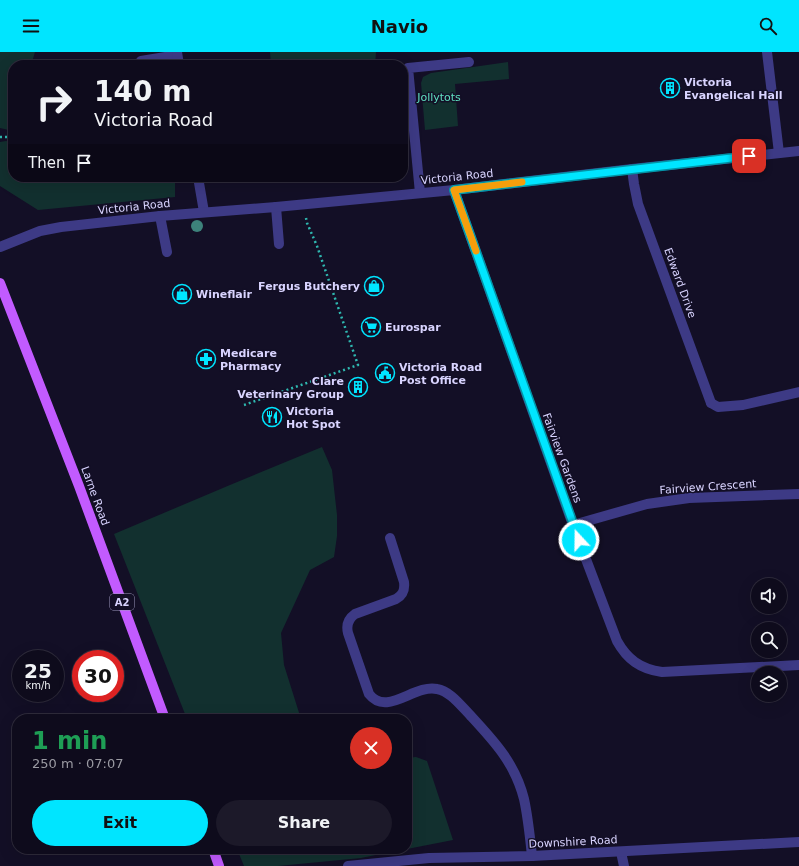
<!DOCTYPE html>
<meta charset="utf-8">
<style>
body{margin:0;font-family:"DejaVu Sans",sans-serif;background:#1c1929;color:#f1f3f6;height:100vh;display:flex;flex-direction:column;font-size:15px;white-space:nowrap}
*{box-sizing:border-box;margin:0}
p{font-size:13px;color:#9b9ba3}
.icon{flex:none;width:22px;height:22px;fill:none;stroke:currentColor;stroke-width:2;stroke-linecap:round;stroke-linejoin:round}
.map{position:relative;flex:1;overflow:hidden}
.side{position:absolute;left:12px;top:662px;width:400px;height:140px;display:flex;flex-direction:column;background:#0e0b1c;border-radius:16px;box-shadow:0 4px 16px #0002,0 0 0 1px #2e2b3b}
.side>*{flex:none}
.hud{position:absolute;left:8px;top:8px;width:400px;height:122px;border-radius:16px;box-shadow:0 4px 16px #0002,0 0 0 1px #2e2b3b;background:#0e0b1c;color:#f1f3f6;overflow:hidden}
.tools{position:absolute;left:751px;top:526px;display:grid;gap:8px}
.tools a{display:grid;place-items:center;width:36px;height:36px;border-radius:50%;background:#0e0b1c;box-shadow:0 4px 16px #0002,0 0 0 1px #2e2b3b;font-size:20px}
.speed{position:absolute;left:12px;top:598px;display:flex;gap:8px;font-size:20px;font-weight:700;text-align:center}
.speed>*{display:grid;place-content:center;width:52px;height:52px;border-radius:50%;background:#0e0b1c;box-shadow:0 4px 16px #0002,0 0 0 1px #2e2b3b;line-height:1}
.speed small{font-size:10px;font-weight:400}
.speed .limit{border:6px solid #d22;background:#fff;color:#111}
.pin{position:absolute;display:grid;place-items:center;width:34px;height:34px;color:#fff;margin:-17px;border-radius:8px;box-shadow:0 2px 6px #0006}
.me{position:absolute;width:44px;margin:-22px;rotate:339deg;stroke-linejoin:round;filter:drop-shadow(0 0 3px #0008)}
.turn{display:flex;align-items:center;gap:14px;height:84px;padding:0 20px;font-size:18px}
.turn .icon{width:52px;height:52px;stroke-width:2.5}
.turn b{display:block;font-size:28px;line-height:34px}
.then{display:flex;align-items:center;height:38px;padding:0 20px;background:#0003;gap:8px;font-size:15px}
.round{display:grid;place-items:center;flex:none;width:42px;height:42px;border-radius:21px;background:#1c1929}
.head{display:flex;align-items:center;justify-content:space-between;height:68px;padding:0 20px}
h1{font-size:24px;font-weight:600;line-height:30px;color:#1e9e55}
.action{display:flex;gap:8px;margin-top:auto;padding:8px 20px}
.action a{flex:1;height:46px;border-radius:24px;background:#00e5ff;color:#111;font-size:16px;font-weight:600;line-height:46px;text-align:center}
.action a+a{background:#1c1929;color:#f1f3f6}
header{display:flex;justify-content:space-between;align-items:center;height:52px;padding:0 20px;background:#00e5ff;color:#111;font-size:18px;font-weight:600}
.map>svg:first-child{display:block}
.green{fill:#12302f}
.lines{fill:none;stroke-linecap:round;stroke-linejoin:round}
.path{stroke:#2fb8b0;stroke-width:2.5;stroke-dasharray:2 3;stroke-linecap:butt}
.service{stroke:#3d3a85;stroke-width:10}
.minor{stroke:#3d3a85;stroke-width:10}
.tertiary{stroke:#3d3a85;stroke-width:10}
.primary{stroke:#c25bff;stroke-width:10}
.tree{fill:#3d827b}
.route-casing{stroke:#0095a6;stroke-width:10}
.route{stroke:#00e5ff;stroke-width:7}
.slow{stroke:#f59e0b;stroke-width:7}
.labels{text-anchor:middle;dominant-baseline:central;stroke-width:3;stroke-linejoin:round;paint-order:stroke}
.shield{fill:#130f26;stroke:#9e99be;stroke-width:1}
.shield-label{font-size:10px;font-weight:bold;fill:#d9d4ff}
.poi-label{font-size:11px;font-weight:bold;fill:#d9d4ff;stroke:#130f26;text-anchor:start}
.park-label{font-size:11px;fill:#5fe0c0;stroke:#130f26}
.street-label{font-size:11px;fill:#d9d4ff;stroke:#130f26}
</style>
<header><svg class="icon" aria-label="menu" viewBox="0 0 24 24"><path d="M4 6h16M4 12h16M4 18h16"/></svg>Navio<svg class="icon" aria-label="search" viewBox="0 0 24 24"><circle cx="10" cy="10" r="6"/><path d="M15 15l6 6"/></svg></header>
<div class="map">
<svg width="799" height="814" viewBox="0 0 799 814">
<rect width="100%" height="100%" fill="#130f26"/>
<g class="green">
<polygon points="0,0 35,0 31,13 13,13 13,79 0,76"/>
<polygon points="270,0 376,0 375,13 271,13"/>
<polygon points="508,10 509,27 455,32 458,74 425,78 421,31 423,25 431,21"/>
<polygon points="6,89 13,90 13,125 172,125 175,131 175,145 38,158 0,134 0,90"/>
<polygon points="322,395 332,418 337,463 337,484 334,505 310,518 281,581 284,613 301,667 187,667 114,482 230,433"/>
<polygon points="416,705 427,709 453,788 407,797 407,706"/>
<polygon points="237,797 405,797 361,806 278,814 244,814"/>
</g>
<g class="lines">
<g class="path">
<polyline points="0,85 13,85"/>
<polyline points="244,353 358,313 317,194 307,171 306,166"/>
</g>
<g class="service">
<polyline points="141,9 177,3"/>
<polyline points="276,155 279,192"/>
<polyline points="160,164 167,200"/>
<polyline points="711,351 718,355 743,353 799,340"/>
</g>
<g class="minor">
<polyline points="177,0 179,13"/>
<polyline points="767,0 779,101"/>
<polyline points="632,117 634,132 638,152 711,351"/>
<polyline points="198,125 204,160"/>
<path d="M 454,138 L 573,473 L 617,589 C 627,607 640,617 662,620 L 799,613"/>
<polyline points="420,141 408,16 469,10"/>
<polyline points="573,473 647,452 689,446 799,442"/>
<path d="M 390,486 L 404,530 C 405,538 403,543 396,547 L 355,562 C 348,567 346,573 348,581 L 369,642 C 387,665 414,632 437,637 C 450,639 461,654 470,663 C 494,689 515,711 524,747 C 528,765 530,785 532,804"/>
<polyline points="621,800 624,814"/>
</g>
<g class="tertiary">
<polyline points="0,195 40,179 61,175 160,164 276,155 454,138 632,117 799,99"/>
<polyline points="348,814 429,806 532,804 799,790"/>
</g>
<g class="primary">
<polyline points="0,231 79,434 165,667"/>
<polyline points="213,797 219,814"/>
</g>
</g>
<circle class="tree" cx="197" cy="174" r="6"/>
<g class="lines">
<g class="route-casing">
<polyline id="route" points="579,488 454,138 749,104"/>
</g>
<use href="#route" class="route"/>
<polyline class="slow" points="476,199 454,138 522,130"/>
</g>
<defs>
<g id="building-ring" transform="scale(1)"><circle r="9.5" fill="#130f26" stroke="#00e5ff" stroke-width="1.5"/><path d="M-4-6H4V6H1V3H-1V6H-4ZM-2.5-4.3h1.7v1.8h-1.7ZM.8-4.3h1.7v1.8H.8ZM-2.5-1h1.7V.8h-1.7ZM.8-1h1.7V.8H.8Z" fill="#00e5ff"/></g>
<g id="shop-ring" transform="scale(1)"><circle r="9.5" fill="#130f26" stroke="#00e5ff" stroke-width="1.5"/><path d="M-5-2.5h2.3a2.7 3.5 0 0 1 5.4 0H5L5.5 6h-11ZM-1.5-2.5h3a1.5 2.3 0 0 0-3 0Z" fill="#00e5ff"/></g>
<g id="supermarket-ring" transform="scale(1)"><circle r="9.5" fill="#130f26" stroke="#00e5ff" stroke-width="1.5"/><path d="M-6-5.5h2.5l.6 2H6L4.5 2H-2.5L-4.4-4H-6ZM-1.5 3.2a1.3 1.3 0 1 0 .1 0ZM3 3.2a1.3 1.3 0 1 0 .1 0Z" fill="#00e5ff"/></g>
<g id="pharmacy-ring" transform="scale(1)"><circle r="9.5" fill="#130f26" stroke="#00e5ff" stroke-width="1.5"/><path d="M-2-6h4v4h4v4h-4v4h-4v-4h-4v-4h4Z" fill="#00e5ff"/></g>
<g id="civic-ring" transform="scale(1)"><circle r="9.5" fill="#130f26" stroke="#00e5ff" stroke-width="1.5"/><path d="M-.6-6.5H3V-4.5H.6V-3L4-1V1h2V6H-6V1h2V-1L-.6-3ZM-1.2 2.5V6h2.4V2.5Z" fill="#00e5ff"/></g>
<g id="restaurant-ring" transform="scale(1)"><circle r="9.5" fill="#130f26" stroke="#00e5ff" stroke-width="1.5"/><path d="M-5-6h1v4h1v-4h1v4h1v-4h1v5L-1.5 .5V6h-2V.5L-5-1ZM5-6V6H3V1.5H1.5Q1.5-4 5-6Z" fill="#00e5ff"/></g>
</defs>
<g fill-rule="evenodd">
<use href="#building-ring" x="670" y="36"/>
<use href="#shop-ring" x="374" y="234"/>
<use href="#shop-ring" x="182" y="242"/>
<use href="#supermarket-ring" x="371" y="275"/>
<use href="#pharmacy-ring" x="206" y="307"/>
<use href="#civic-ring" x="385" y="321"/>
<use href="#building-ring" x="358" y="335"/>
<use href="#restaurant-ring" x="272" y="365"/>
</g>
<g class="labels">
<rect class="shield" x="110" y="542" width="24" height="16" rx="3"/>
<g class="shield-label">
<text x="122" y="550">A2</text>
</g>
<g class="poi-label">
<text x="684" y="30">Victoria<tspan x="684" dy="13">Evangelical Hall</tspan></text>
<text x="360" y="234" text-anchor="end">Fergus Butchery</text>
<text x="196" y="242">Wineflair</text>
<text x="385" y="275">Eurospar</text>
<text x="220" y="301">Medicare<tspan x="220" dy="13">Pharmacy</tspan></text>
<text x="399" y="315">Victoria Road<tspan x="399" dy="13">Post Office</tspan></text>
<text x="344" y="329" text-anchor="end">Clare<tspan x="344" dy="13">Veterinary Group</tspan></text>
<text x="286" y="359">Victoria<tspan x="286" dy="13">Hot Spot</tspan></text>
</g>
<g class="park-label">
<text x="439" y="45">Jollytots</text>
</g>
<g class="street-label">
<text transform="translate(457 125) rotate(-6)">Victoria Road</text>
<text transform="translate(134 155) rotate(-6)">Victoria Road</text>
<text transform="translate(680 231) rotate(70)">Edward Drive</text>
<text transform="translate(562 406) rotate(70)">Fairview Gardens</text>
<text transform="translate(708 435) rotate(-4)">Fairview Crescent</text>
<text transform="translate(95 444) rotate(70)">Larne Road</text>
<text transform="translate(573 790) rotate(-3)">Downshire Road</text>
</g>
</g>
</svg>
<div class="tools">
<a><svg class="icon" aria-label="sound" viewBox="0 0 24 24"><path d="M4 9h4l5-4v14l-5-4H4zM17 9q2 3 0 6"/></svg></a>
<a><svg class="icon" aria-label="search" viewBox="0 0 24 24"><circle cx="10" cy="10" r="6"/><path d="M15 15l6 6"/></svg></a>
<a><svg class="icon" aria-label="layers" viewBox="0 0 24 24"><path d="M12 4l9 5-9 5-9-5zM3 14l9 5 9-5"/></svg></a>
</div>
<div class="speed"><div>25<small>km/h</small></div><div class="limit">30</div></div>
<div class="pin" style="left:749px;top:104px;background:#d93025"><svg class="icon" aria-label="arrive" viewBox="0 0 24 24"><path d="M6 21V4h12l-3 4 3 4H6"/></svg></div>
<svg class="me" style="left:579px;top:488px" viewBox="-20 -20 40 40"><circle r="17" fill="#00e5ff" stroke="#fff" stroke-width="3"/><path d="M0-11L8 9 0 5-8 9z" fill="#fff"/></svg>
<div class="hud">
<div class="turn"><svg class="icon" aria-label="right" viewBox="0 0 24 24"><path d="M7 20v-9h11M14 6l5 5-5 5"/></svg><div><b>140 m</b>Victoria Road</div></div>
<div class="then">Then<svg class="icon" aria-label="arrive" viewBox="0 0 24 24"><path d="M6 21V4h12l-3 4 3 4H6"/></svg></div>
</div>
<section class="side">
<div class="head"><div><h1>1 min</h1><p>250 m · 07:07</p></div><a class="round" style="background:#d93025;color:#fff"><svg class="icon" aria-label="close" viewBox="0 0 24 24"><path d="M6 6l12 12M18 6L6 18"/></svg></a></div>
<div class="action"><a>Exit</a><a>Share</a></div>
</section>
</div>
